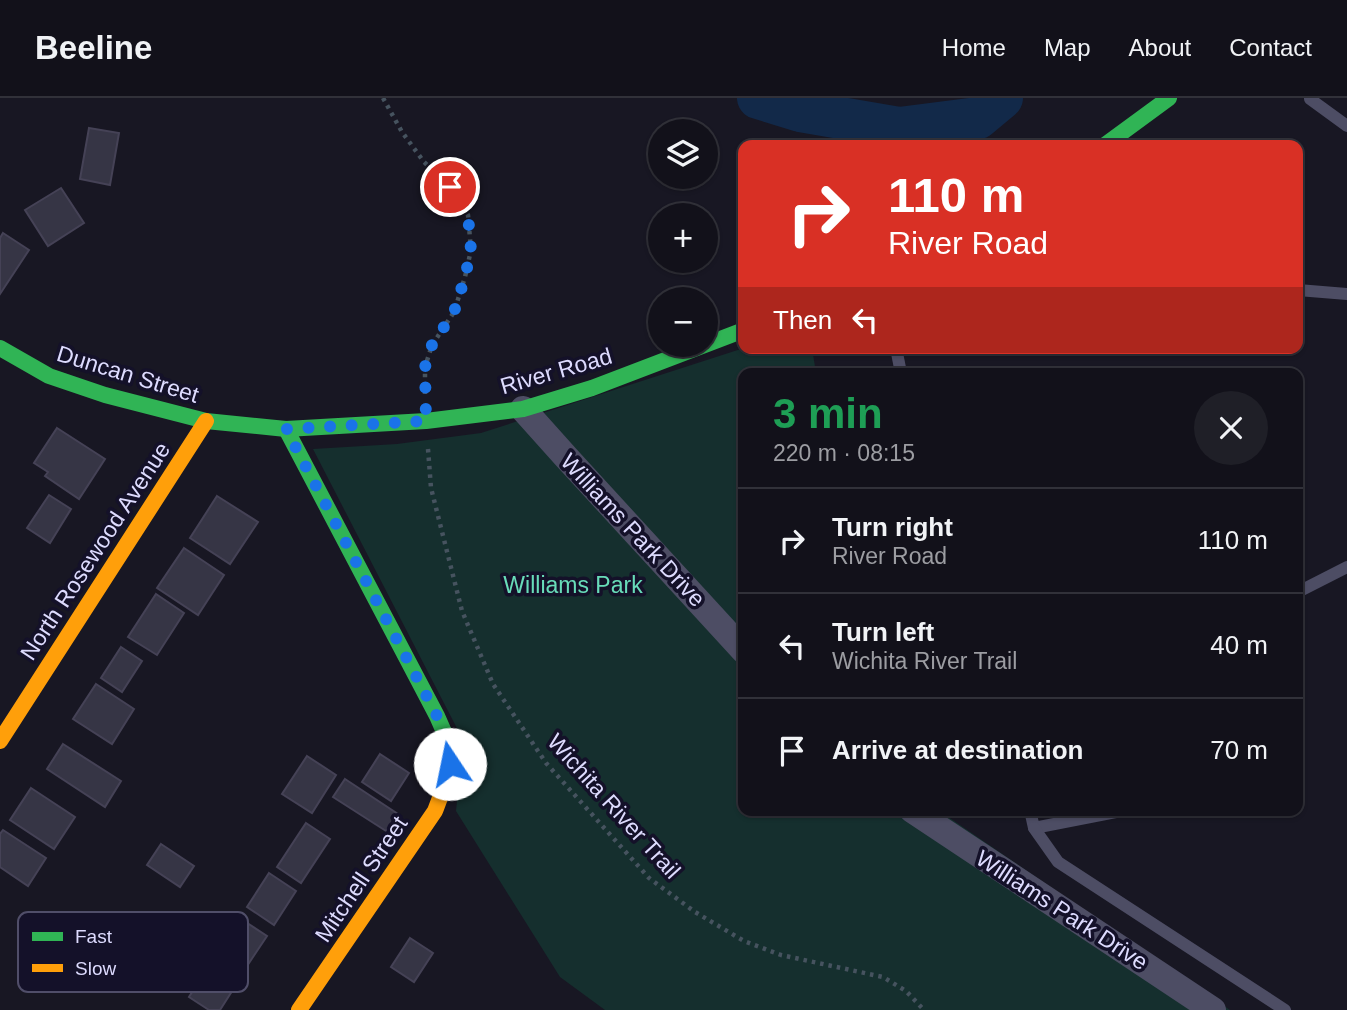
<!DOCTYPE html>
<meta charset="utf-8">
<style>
body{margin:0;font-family:Helvetica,sans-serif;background:#1f1f27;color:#f1f3f6;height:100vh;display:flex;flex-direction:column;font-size:26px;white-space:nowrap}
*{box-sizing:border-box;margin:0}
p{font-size:23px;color:#9c9da2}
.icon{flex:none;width:38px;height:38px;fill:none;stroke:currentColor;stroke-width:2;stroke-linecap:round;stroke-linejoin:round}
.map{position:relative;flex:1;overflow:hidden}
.drawer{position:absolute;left:738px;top:270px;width:565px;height:448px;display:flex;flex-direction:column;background:#12111a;border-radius:14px;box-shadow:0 2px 5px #0004,0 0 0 2px #313139}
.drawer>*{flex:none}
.banner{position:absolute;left:738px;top:42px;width:565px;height:214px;border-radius:14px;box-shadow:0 2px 5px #0004,0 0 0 2px #313139;background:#d93025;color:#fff;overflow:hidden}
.buttons{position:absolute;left:648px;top:21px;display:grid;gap:14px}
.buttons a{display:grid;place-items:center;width:70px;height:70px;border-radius:50%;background:#12111a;box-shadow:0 2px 5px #0004,0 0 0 2px #313139;font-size:35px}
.pin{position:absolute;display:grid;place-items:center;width:60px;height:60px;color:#fff;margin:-30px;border:4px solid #fff;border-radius:50%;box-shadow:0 2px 7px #0007}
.me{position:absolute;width:77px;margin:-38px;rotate:349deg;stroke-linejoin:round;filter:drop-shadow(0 0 5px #0008)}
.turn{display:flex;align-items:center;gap:24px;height:147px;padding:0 35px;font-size:32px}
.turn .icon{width:91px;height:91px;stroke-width:2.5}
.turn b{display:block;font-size:49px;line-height:60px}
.then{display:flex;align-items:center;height:66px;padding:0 35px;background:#0003;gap:14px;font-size:26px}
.round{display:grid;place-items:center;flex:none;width:74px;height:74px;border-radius:37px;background:#1f1f27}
.overview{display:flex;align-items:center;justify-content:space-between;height:119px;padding:0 35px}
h1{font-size:42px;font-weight:700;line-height:52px;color:#1e9e55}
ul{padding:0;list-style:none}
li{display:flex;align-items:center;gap:21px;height:105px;padding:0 35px;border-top:2px solid #313139}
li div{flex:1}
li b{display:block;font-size:26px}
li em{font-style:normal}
header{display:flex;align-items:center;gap:42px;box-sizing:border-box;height:98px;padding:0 35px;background:#12111a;border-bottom:2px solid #313139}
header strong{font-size:33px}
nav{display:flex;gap:38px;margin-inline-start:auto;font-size:24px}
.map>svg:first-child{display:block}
.green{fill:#152f2e}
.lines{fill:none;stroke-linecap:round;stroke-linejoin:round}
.river{stroke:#122949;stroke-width:42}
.building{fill:#363545;stroke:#454256;stroke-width:2}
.path{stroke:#46535f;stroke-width:4.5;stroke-dasharray:3.5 5;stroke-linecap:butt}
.lane{stroke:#4d4d64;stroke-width:12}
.street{stroke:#4d4d64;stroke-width:26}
.fast{stroke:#30b455;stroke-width:16}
.slow{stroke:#ff9f0a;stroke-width:16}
.route{stroke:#1a73e8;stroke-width:12;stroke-dasharray:0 21.6}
.labels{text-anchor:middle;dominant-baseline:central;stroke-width:7;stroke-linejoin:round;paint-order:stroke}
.street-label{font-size:23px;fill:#dddbfe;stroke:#141129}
.park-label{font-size:23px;fill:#68dcb9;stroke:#141129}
.key{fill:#141129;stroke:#504e69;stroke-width:2}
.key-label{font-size:19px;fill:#dddbfe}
</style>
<header>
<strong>Beeline</strong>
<nav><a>Home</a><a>Map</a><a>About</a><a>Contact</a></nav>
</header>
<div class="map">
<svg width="1347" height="912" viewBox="0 0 1347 912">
<rect width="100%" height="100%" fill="#181723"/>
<polygon class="green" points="744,250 812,250 816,275 744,275 744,712 938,712 1230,912 605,912 560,879 456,713 463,642 313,351 397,346 481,335"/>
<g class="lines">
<polyline class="river" points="758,0 800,13 899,30 978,20 1002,0"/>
</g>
<g class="building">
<polygon points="89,30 119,35 110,87 80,81"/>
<polygon points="61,90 84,125 48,148 25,112"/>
<polygon points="3,135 29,152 0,196 0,140"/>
<polygon points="57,330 105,361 79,401 45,378 48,374 34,365"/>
<polygon points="49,397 71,411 50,445 27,430"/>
<polygon points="217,398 258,424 230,466 190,440"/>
<polygon points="184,450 224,477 198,517 157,490"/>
<polygon points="156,496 184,515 157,557 128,539"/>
<polygon points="121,549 142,563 122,594 101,580"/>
<polygon points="96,586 134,611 112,646 73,621"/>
<polygon points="63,646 121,683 105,709 47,671"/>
<polygon points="380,656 409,675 391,703 362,684"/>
<polygon points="307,658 336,677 312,715 282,696"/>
<polygon points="345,681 398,716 386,733 333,699"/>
<polygon points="31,690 75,719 54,751 10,722"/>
<polygon points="306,725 330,741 301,785 277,769"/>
<polygon points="3,732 46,760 28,788 0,769 0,736"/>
<polygon points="161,746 194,768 180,789 147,767"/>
<polygon points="269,775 296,793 274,827 247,809"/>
<polygon points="238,819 267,838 245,871 216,852"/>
<polygon points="410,840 433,855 414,884 391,869"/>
<polygon points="206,872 234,890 220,912 209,912 189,899"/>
</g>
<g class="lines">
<g class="path">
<polyline points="383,0 402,34 424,64 450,89 468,117 471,152 465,179 454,214 432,247 425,269 425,296"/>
<polyline points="428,351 431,390 462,513 493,586 546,665 649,780 695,814 744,843 781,857 883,879 906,893 924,912"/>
</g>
<g class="lane">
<polyline points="1311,0 1310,1 1347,28"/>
<polyline points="1298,192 1347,196"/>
<polyline points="896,250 901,275"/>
<polyline points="1298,494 1347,469"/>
<polyline points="1030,712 1034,730 1126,712"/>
<polyline points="1034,730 1058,764 1285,912"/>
</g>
<g class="street">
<polyline points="523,311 566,359 744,553"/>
<polyline points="912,712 1213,912"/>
</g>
<g class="fast">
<polyline points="1105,47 1169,0"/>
<polyline points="0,250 49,278 105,297 206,323 286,331 426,323 523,311 592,290 744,232"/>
<polyline points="286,331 437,618 448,643 449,650"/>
</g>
<g class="slow">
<polyline points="0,643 206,323"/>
<path d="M 299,912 L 435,713 C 443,692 451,673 449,650"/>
</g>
</g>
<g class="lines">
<polyline class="route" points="450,89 468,117 471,152 465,179 454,214 432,247 425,269 426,323 286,331 437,618 448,645 450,666"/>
</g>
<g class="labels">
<g class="street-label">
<text transform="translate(556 273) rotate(-16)">River Road</text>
<text transform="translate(128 276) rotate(17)">Duncan Street</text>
<text transform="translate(633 432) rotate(47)">Williams Park Drive</text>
<text transform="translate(95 453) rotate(-57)">North Rosewood Avenue</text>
<text transform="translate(614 708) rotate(48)">Wichita River Trail</text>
<text transform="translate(361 781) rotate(-56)">Mitchell Street</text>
<text transform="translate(1062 812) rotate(33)">Williams Park Drive</text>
</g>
<g class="park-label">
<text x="573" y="487">Williams Park</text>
</g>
</g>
<rect x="18" y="814" width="230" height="80" rx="10" class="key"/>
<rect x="32" y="834" width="31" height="9" fill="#30b455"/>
<rect x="32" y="866" width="31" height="8" fill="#ff9f0a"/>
<g class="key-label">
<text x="75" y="845">Fast</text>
<text x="75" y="877">Slow</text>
</g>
</svg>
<div class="buttons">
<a><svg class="icon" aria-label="layers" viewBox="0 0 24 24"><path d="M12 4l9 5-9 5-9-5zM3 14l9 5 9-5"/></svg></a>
<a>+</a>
<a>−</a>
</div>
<div class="pin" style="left:450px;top:89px;background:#d93025"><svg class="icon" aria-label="arrive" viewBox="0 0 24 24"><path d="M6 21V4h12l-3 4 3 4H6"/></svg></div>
<svg class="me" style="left:450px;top:666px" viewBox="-20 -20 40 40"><circle r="19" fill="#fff"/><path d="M0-13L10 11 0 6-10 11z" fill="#1a73e8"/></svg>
<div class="banner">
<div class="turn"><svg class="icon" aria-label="right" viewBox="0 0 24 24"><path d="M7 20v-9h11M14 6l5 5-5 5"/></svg><div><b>110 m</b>River Road</div></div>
<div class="then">Then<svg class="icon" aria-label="left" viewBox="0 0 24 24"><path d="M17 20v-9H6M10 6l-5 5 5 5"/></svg></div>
</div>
<section class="drawer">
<div class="overview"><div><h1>3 min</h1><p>220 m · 08:15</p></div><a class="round"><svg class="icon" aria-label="close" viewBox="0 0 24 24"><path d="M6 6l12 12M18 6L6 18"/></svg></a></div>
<ul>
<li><svg class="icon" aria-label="right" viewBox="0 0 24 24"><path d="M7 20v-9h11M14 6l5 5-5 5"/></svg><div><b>Turn right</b><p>River Road</p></div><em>110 m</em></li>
<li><svg class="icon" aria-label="left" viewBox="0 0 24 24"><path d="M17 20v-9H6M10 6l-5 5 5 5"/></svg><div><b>Turn left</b><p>Wichita River Trail</p></div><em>40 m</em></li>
<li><svg class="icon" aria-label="arrive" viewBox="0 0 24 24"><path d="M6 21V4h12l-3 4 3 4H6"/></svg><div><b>Arrive at destination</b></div><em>70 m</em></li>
</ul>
</section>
</div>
